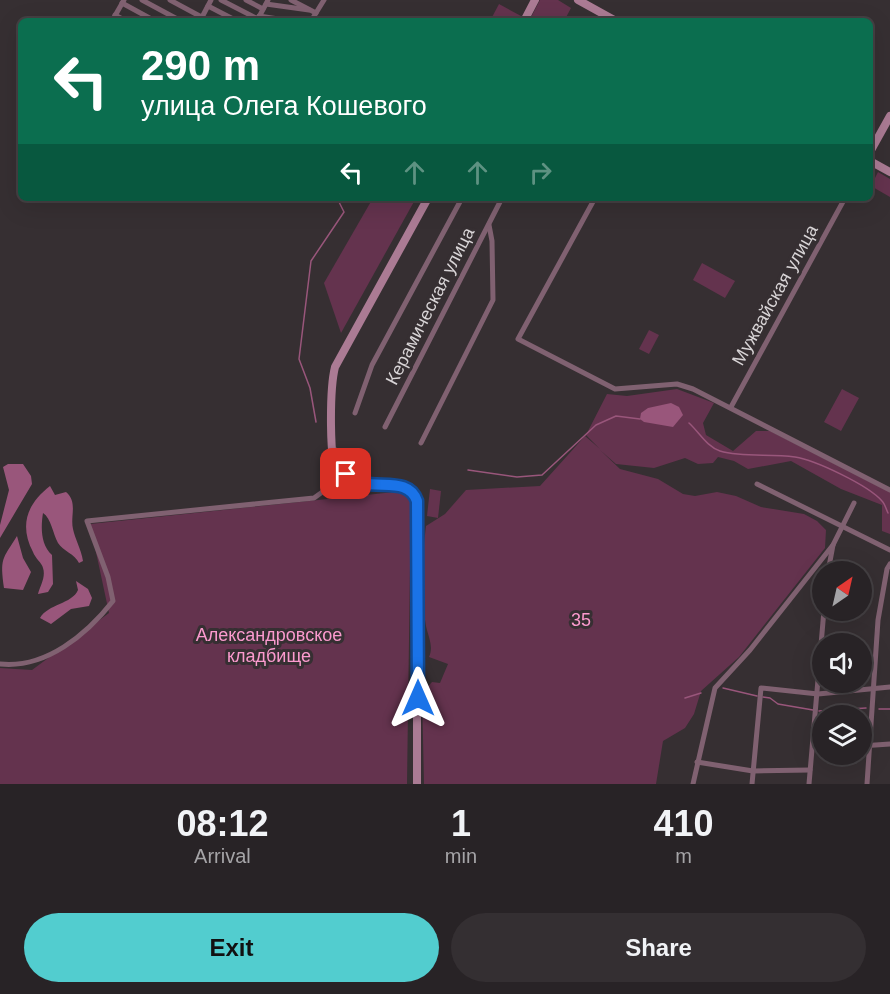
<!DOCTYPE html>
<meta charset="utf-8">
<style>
body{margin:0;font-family:Arial,sans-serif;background:#342f32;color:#f1f3f6;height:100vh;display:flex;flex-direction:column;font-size:22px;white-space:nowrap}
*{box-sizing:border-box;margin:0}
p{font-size:20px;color:#a5a4a7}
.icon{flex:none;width:33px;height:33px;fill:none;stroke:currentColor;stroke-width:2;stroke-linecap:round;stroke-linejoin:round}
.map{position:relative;height:784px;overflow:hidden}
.panel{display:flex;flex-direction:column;background:#282326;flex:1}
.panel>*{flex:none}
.hud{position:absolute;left:18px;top:18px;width:855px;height:183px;border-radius:9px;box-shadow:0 6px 24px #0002,0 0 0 2px #444043;background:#0b6e4f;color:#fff;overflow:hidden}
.needle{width:39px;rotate:34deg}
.buttons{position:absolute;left:812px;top:561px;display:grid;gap:12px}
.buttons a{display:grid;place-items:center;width:60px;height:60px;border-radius:50%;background:#282326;box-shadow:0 6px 24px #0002,0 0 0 2px #444043;font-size:30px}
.pin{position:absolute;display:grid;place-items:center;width:51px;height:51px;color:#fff;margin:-26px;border-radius:12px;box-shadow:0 3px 9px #0006}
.me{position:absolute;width:66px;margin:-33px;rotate:0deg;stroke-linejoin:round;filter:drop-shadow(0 0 4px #0008)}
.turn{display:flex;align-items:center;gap:21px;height:126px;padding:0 24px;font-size:27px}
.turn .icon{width:78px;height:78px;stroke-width:2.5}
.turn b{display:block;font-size:42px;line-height:51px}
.lanes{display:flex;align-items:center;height:57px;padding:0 24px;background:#0003;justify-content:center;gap:30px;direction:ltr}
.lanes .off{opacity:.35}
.eta{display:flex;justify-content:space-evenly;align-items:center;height:102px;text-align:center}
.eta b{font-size:36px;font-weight:700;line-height:42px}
.action{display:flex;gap:12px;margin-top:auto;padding:12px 24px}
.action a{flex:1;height:69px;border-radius:36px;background:#52cdcf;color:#111;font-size:24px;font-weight:700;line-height:69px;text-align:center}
.action a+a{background:#342f32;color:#f1f3f6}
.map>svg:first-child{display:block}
.green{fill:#64334e}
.water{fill:#99567b}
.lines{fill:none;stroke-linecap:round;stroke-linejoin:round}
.stream{stroke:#99567b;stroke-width:1.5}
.street{stroke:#806171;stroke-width:5}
.secondary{stroke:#ab7b94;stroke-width:8}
.route-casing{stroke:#114b97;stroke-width:15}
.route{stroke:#1a73e8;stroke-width:10}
.labels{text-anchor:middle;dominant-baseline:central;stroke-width:6;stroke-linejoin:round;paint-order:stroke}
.street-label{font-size:18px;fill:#d8d4d6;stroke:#362f32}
.park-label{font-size:18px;fill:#fb9ace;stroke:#362f32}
</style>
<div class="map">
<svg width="890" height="784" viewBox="0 0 890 784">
<rect width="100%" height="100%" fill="#362f32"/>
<g class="green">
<polygon points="540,0 558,0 571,8 564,21 529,21"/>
<polygon points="499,4 521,16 518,21 490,21"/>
<polygon points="878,172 890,179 890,197 871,186"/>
<polygon points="373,198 416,198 341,333 324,283"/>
<polygon points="702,263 735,281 725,298 693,280"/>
<polygon points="649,330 659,335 649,354 639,349"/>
<path d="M 677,389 L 714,403 L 703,423 L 706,435 L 733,451 L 756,431 L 770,431 L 890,492 L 890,534 L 882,531 L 882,505 L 841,489 L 791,461 L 748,469 L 734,461 L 718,457 L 713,463 L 698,464 L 685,458 L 654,468 L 616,464 L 600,450 L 620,469 L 658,479 L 683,494 L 695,496 L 717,492 L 736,496 L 761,507 L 804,514 L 817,521 L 826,530 L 825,548 L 739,657 L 701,691 L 694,714 L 685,728 L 663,741 L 656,784 L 424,784 L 422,693 L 432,682 L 440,683 L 448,664 L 429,657 C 434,647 428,636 426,626 C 420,595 422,557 426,526 L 445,514 L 466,490 L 540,486 L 585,436 L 600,449 L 586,435 L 607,394 L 627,396 Z"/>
<polygon points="842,389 859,398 841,431 824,422"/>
<polygon points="430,489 441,491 438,518 427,516"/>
<polygon points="404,491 411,497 407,784 0,784 0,668 32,670 109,613 90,524"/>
</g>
<g class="water">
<polygon points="671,403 679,407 683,415 673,427 644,422 640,419 641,413 648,408"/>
<polygon points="8,464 23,464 31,476 32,484 0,538 0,525 9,490 3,467"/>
<path d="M 50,486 L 55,495 L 66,492 C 78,502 70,516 73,529 C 75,539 81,549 83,561 L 79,563 C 75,554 63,551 58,543 C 53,534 51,518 43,513 C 41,526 40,544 52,555 L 53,584 L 48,592 L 38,594 C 40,586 46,577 43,568 C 42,563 35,558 33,552 C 19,525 27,504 50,486 Z"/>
<path d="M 17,536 L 23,558 L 31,572 L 23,590 L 4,588 C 0,558 2,560 17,536 Z"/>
<path d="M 76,581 L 88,589 L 92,598 L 89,606 L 71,609 L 51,624 L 40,618 C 48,604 72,604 78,590 Z"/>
</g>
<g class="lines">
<g class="stream">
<polyline points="316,422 310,388 299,359 311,261 344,212 337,198"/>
<path d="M 689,423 C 699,432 707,447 720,451 C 744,458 770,453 795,457 C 815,460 868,485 882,501 C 885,504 886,509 888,513"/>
<polyline points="468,470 517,477 542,475 596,425 616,416 640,419"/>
<polyline points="723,688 757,696"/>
<polyline points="763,697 770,698 778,704 813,710"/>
<polyline points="685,698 701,693"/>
<polyline points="879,709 890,709"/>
<polyline points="819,711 866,708"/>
</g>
<g class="street">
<polyline points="142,0 181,21"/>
<polyline points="170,0 209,21"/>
<polyline points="221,0 258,19"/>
<polyline points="246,0 263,9"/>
<polyline points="291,0 316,13"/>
<polyline points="122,3 155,21"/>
<polyline points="266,4 309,10"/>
<polyline points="208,6 237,21"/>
<polyline points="115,15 126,21"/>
<polyline points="259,16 291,21"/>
<polyline points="259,17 268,0"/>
<polyline points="112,21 124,0"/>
<polyline points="200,21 211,0"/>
<polyline points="311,21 324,0"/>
<polyline points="595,198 518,339 615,389 677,384 693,389 890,490"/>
<polyline points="731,407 845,198"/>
<polyline points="355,413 372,365 462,198"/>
<polyline points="385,427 502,198"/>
<polyline points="421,443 493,300 492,241 489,225"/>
<polyline points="757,484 890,550"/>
<polyline points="828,572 833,545 854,503"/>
<path d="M 0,664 C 46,669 87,634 113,601 L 108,577 L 87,521 L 314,498 L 339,480"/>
<polyline points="861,746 890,744"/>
<polyline points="697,762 753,771 810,770"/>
<polyline points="693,784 715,688 750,650 833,545"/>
<polyline points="752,784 761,688 818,694 890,687"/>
<polyline points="809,784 824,610"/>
<polyline points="867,784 878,620 887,569 890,564"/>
</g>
<g class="secondary">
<polyline points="578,0 616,21"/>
<polyline points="524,21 535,0"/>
<polyline points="870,152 890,116"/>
<polyline points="870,161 890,172"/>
<polyline points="336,452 348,476 363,484"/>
<path d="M 417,784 L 417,501 C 406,469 361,496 339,480 C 328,465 330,387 335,367 L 428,198"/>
</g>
</g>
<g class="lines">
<g class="route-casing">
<path id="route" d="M 346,474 C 367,496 407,472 417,501 L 418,698"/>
</g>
<use href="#route" class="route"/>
</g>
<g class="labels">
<g class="street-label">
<text transform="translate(775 295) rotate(-61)">Мужвайская улица</text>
<text transform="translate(430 306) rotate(-63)">Керамическая улица</text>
</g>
<g class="park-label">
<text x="581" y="620">35</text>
<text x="269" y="635">Александровское<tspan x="269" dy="21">кладбище</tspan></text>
</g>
</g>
</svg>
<div class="buttons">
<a><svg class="needle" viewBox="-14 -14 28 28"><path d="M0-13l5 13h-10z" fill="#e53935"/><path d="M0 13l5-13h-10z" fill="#a5a4a7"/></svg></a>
<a><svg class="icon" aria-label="sound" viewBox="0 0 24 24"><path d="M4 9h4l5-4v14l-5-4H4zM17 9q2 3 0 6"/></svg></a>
<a><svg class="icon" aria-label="layers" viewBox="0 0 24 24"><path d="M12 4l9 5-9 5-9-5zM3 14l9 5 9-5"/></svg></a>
</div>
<div class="pin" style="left:346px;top:474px;background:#d93025"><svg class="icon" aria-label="arrive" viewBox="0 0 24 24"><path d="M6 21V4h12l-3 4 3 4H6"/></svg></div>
<svg class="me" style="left:418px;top:698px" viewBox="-20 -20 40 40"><path d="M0-17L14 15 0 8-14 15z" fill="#1a73e8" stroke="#fff" stroke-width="4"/></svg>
<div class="hud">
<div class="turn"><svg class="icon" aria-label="left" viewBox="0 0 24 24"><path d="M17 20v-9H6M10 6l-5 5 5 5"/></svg><div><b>290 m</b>улица Олега Кошевого</div></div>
<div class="lanes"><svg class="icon" aria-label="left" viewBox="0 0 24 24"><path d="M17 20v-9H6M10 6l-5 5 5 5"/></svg><svg class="icon off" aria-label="ahead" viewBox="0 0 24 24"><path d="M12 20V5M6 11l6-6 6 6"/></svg><svg class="icon off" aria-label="ahead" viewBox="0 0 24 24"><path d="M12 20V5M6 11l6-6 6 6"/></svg><svg class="icon off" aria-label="right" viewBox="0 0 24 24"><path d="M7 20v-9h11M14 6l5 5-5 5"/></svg></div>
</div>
</div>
<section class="panel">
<div class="eta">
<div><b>08:12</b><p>Arrival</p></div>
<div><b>1</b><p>min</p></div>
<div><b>410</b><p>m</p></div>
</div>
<div class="action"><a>Exit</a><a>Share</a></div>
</section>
